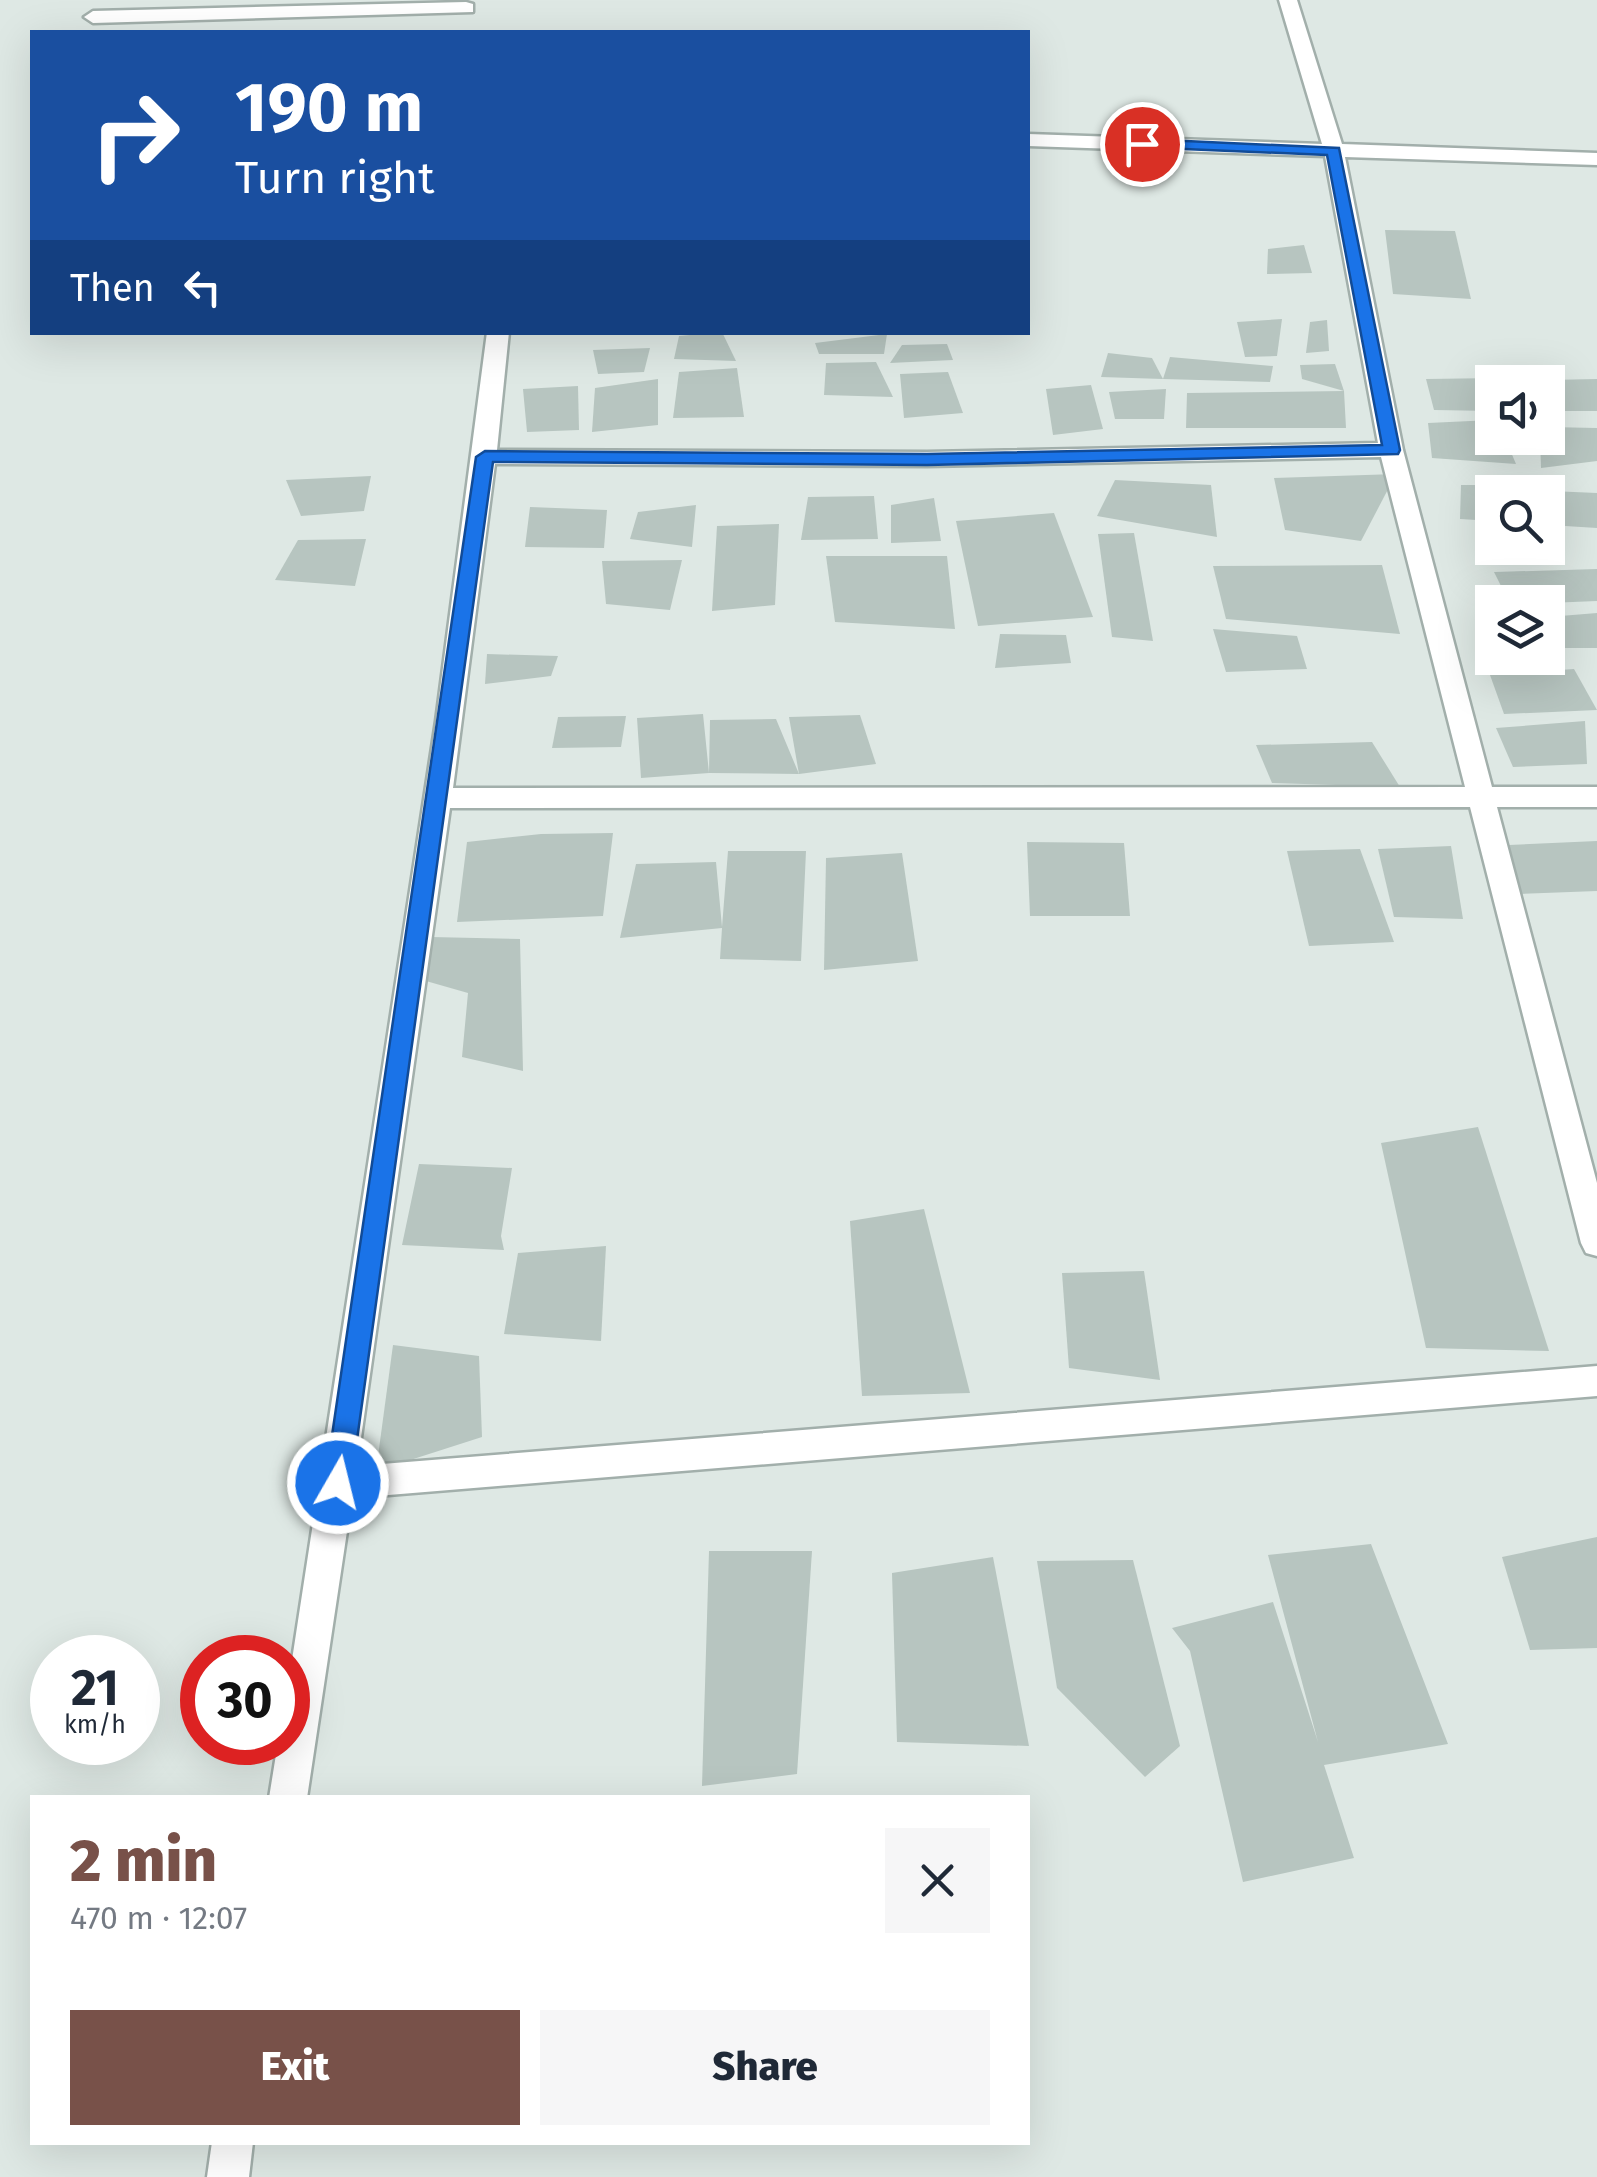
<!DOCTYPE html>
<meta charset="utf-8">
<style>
body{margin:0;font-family:"Fira Sans",sans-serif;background:#f6f6f7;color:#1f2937;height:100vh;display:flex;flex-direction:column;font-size:38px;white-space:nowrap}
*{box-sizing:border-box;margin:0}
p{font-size:32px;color:#747a83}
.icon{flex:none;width:55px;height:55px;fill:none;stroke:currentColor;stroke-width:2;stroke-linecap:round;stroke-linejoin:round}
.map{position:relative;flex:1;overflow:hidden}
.drawer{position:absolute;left:30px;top:1795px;width:1000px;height:350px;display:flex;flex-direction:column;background:#fff;border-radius:0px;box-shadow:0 10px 40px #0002}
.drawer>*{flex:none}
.banner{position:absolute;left:30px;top:30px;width:1000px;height:305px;border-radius:0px;box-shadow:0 10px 40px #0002;background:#1a4fa0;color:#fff;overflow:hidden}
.controls{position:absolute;left:1475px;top:365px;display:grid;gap:20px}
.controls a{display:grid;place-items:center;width:90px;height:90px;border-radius:0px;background:#fff;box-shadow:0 10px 40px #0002;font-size:50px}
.speed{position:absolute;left:30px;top:1635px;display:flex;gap:20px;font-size:50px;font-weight:700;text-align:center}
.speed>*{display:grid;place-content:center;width:130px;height:130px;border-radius:50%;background:#fff;box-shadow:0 10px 40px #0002;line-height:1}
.speed small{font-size:25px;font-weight:400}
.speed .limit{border:15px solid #d22;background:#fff;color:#111}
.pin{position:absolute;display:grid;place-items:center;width:85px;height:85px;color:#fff;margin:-42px;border:5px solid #fff;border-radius:50%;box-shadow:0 2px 10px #0007}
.me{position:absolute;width:110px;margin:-55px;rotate:8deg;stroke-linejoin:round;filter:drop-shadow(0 0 8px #0008)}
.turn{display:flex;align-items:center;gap:35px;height:210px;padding:0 40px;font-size:45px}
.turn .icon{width:130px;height:130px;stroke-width:2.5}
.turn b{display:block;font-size:70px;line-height:85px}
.then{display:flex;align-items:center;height:95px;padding:0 40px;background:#0003;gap:20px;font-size:38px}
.round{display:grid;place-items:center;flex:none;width:105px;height:105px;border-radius:0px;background:#f6f6f7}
.headline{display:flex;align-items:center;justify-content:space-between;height:170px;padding:0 40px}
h1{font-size:60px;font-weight:800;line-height:75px;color:#785149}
.primary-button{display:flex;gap:20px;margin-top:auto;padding:20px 40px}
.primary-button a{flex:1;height:115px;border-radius:0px;background:#785149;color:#fff;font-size:40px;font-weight:800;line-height:115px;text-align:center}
.primary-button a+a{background:#f6f6f7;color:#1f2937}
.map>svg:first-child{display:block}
.building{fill:#b7c5c0}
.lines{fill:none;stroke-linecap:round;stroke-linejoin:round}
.street-casing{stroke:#a2afab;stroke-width:5}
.street{fill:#fff;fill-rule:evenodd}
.route{fill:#1a73e8;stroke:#114b97;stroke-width:2.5}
</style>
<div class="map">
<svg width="1597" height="2177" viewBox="0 0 1597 2177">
<rect width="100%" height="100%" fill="#dee8e4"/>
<g class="building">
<polygon points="1385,230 1455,231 1471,299 1393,294"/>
<polygon points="1304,245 1312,273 1267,274 1268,249"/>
<polygon points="1282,319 1277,356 1245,357 1237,322"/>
<polygon points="1327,320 1329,351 1306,353 1310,322"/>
<polygon points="722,332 736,361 674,359 679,336"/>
<polygon points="887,334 884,354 819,354 815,343"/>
<polygon points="947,344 953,360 890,363 902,345"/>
<polygon points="650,348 644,372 598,374 593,350"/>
<polygon points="1108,353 1152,358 1163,379 1101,377"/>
<polygon points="1170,357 1273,366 1270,382 1163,379"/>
<polygon points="876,362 893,397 824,395 826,363"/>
<polygon points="1335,364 1344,391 1346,428 1186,428 1187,393 1344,391 1302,379 1300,365"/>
<polygon points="737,368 744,417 673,418 679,372"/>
<polygon points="948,372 963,413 904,418 900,374"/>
<polygon points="1498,378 1499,382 1492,382 1492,411 1434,410 1426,379"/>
<polygon points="658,379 658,425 592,432 595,388"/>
<polygon points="1597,379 1597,411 1548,411 1548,380"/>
<polygon points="1091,385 1103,429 1053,435 1046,389"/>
<polygon points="578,386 579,430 527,432 523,389"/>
<polygon points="1166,389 1164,419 1115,419 1109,392"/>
<polygon points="1492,420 1492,438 1505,438 1516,464 1432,458 1428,423"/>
<polygon points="1548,427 1597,428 1597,461 1541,468 1540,438 1548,438"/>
<polygon points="1396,474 1361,541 1285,530 1274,478"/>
<polygon points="371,476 364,511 301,516 286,480"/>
<polygon points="1115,480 1211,485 1217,537 1097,516"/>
<polygon points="1461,485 1533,485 1534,492 1492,492 1492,521 1460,519"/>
<polygon points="1551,491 1597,493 1597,528 1565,526"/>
<polygon points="874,496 878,539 801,540 808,497"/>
<polygon points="934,498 941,541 891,543 891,505"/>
<polygon points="696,505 692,547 630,539 638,512"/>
<polygon points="530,507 607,510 604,548 525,547"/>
<polygon points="1054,513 1093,617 978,626 956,521"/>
<polygon points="779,524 775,605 712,611 717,526"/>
<polygon points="1134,533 1153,641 1112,637 1098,534"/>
<polygon points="366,539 355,586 275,580 298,540"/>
<polygon points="826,556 947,556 955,629 835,622"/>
<polygon points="682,560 670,610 606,604 602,561"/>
<polygon points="1382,565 1400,634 1226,619 1213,566"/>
<polygon points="1597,569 1597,601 1548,603 1509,602 1494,572"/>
<polygon points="1597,613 1597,648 1548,648 1548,617"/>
<polygon points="1213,629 1297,636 1307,669 1226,672"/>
<polygon points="1000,634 1066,635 1071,663 995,668"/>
<polygon points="487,654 558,656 551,676 485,684"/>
<polygon points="1574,669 1597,710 1504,714 1490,675"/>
<polygon points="703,714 709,773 710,720 776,719 799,774 709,773 641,778 637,718"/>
<polygon points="860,715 876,764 799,774 789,717"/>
<polygon points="626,716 621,747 552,748 558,717"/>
<polygon points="1585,721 1587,764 1513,767 1496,728"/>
<polygon points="1372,742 1400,787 1272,783 1256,745"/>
<polygon points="613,833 603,916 457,922 467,842 541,834"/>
<polygon points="1597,841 1597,891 1519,894 1509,845"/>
<polygon points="1027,842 1124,843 1130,916 1030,916"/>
<polygon points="1451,846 1463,919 1394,917 1378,849"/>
<polygon points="1360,849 1394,942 1309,946 1287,851"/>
<polygon points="728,851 806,851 801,961 720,959 722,928 620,938 636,864 716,862 722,927"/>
<polygon points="902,853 918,961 824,970 826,858"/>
<polygon points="431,937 520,939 523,1071 462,1057 468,993 426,981"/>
<polygon points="1478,1127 1549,1351 1426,1348 1381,1143"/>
<polygon points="419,1164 512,1168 501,1236 504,1250 402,1245"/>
<polygon points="924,1209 970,1393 862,1396 850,1221"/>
<polygon points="606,1246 601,1341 504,1334 518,1253"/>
<polygon points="1144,1271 1160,1380 1069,1368 1062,1273"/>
<polygon points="393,1345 479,1356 482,1437 376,1471"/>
<polygon points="1597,1537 1597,1648 1530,1650 1502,1557"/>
<polygon points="1371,1544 1448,1744 1324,1765 1354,1858 1243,1882 1190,1651 1172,1628 1273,1602 1318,1742 1268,1555"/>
<polygon points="709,1551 812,1551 797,1774 702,1786"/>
<polygon points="993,1557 1029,1746 897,1742 892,1573"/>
<polygon points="1133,1560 1180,1746 1145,1777 1057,1688 1037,1561"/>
</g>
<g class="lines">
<g class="street-casing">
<g id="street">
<path d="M 1279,0 L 1297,0 L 1342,144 L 1597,153 L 1597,165 L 1345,157 L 1403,450 L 1492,787 L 1597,787 L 1597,807 L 1497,807 L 1597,1183 L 1597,1256 L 1586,1253 L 1581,1243 L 1470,807 L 450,808 L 357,1466 L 1597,1366 L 1597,1396 L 352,1498 L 307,1798 L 269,1798 L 278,1742 L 288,1742 L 288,1686 L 436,721 L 487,332 L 509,332 L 497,450 L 927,452 L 1378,443 L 1325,156 L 1028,146 L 1028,134 L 1322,144 ZM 1381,457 L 1465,787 L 453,788 L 495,464 L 927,466 Z"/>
<polygon points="466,2 473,4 473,12 93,23 84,17 93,11"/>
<polygon points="212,2142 253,2142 249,2177 207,2177"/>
</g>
</g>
<use href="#street" class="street"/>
</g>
<polygon class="route" points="1142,139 1339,148 1400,450 1398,454 927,465 493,462 351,1483 347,1492 338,1495 329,1492 325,1483 476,457 485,451 927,454 1382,445 1327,155 1137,147 1137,141"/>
</svg>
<div class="controls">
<a><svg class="icon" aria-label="sound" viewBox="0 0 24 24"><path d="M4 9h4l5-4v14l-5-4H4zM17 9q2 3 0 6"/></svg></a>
<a><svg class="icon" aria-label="search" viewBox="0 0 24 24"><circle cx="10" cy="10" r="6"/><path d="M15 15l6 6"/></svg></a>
<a><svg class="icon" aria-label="layers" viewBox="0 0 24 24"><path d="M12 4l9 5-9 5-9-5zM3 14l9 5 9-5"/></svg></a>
</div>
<div class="speed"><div>21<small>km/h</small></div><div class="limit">30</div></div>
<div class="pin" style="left:1142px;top:144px;background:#d93025"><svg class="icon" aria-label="arrive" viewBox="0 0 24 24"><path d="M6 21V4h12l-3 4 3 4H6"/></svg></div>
<svg class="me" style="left:338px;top:1483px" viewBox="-20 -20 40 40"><circle r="17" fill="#1a73e8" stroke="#fff" stroke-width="3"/><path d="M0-11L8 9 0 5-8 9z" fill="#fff"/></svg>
<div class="banner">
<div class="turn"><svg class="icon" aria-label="right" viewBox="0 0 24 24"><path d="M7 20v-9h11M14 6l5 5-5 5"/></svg><div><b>190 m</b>Turn right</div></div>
<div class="then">Then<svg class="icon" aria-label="left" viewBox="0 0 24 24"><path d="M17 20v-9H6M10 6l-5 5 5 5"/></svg></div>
</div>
<section class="drawer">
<div class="headline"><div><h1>2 min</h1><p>470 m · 12:07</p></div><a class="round"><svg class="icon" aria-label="close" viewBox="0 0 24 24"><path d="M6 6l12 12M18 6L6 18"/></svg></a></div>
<div class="primary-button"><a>Exit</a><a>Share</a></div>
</section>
</div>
